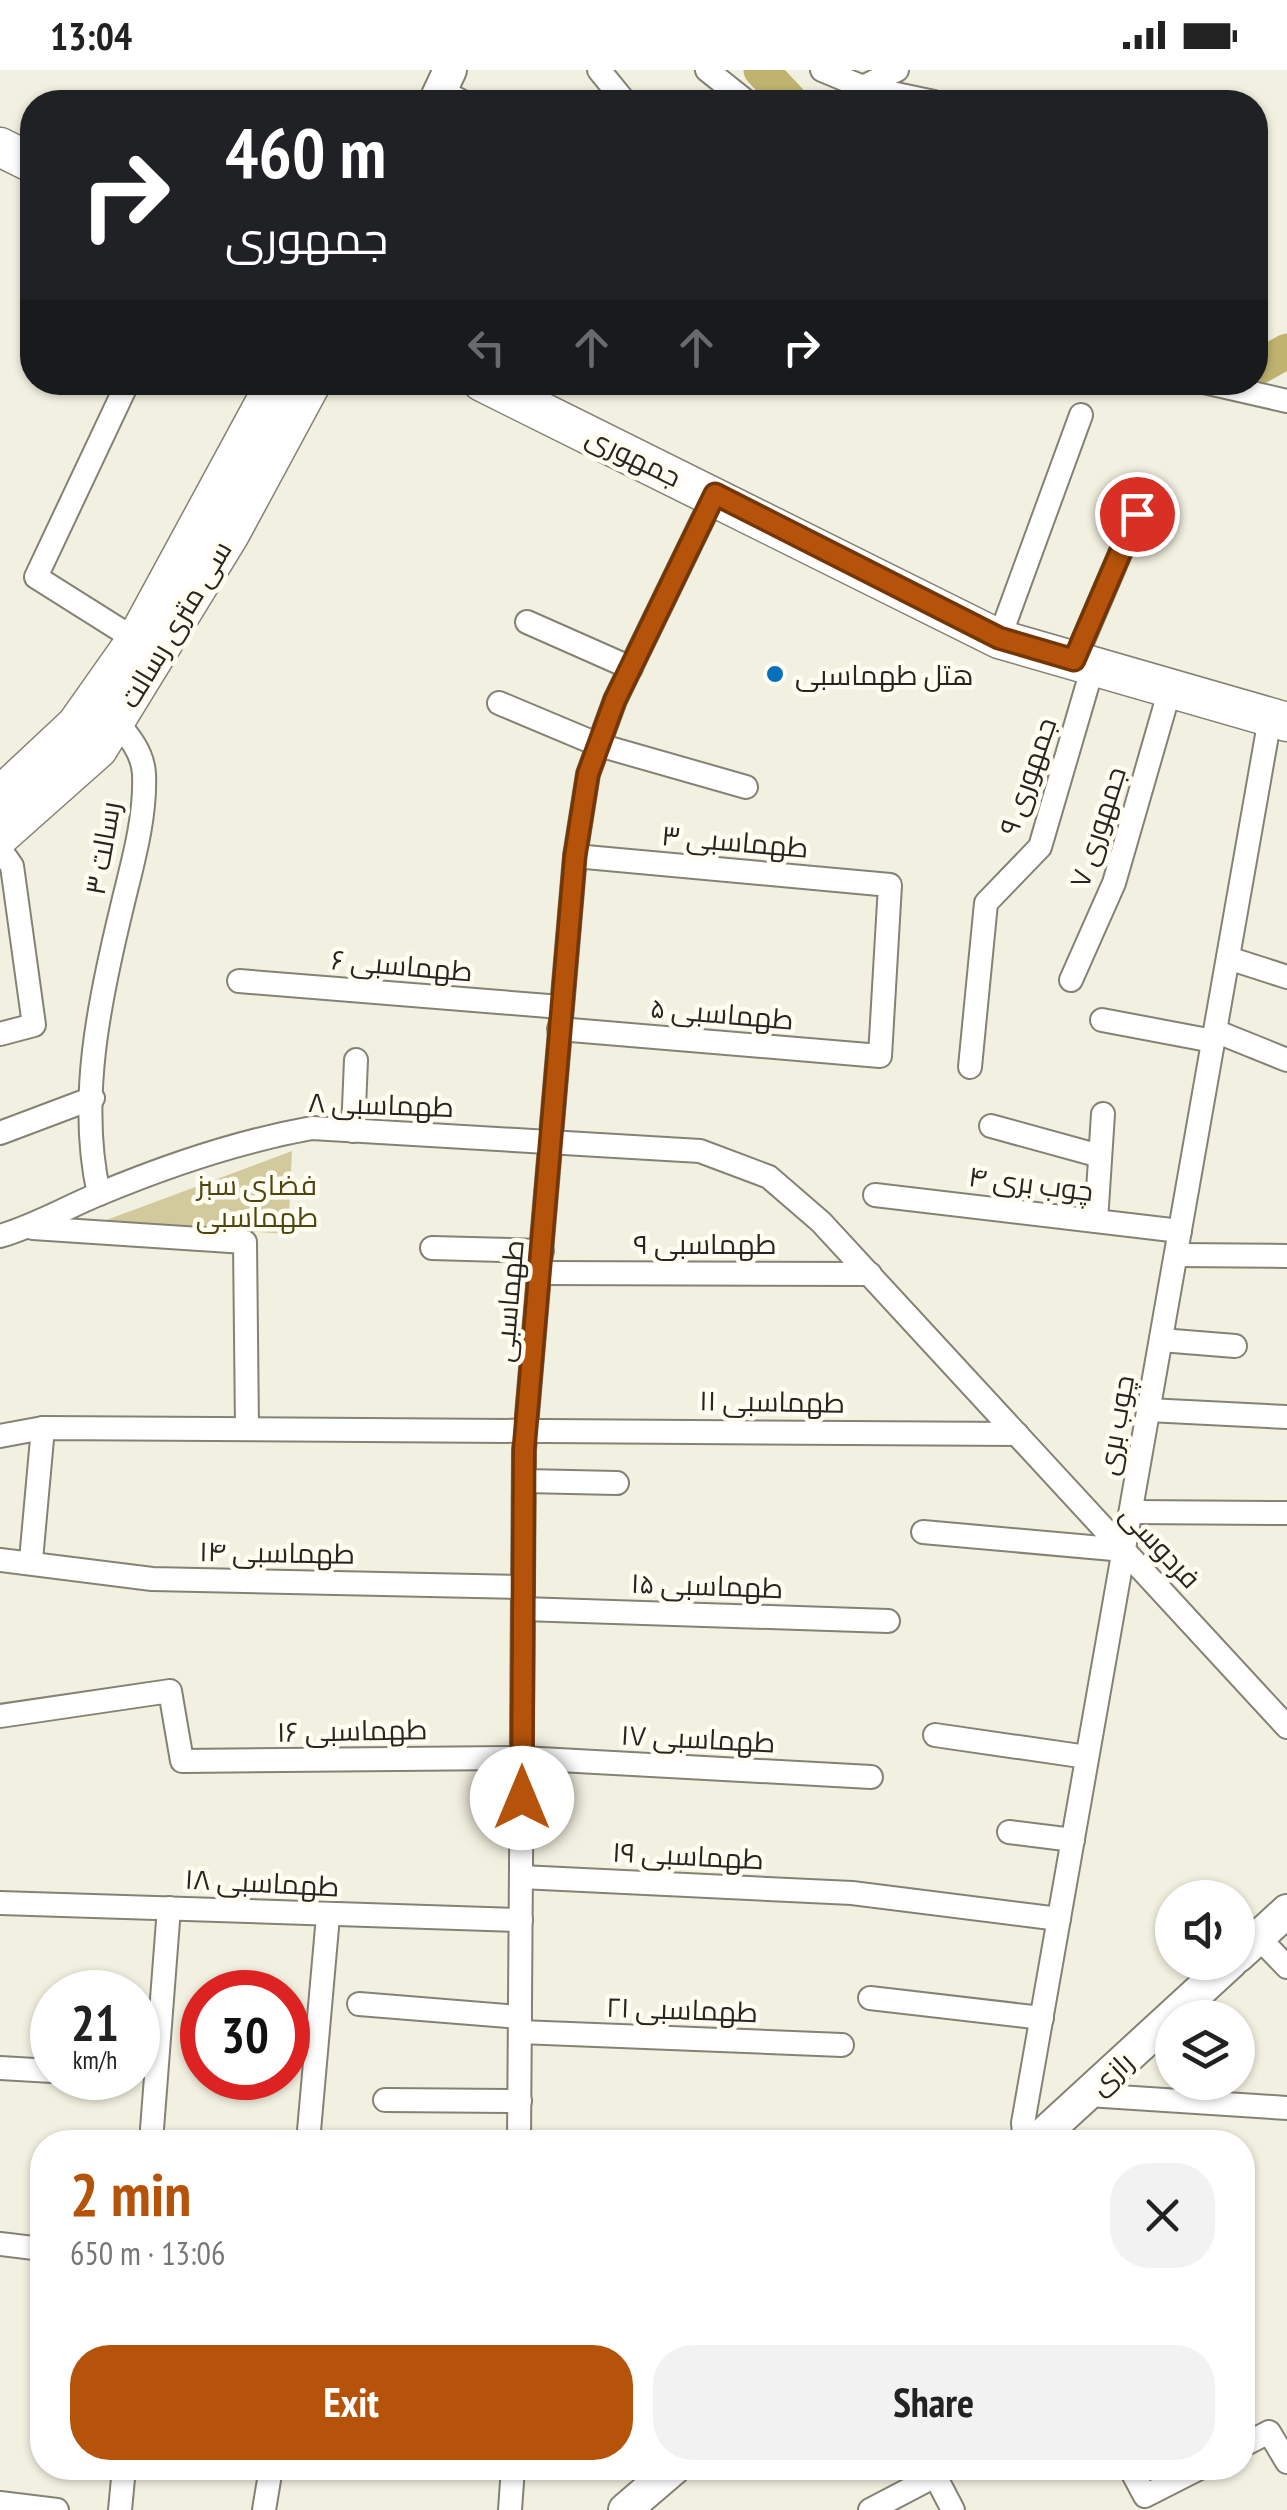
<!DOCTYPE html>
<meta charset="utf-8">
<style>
body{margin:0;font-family:"PT Sans Narrow",Cairo,sans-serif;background:#f2f2f2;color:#222;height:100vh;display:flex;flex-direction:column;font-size:38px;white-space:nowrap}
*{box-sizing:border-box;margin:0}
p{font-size:32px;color:#767676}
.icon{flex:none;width:55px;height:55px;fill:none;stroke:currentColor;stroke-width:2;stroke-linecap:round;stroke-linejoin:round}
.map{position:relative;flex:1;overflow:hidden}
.details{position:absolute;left:30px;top:2060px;width:1225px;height:350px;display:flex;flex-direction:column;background:#fff;border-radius:40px;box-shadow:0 2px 8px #0004}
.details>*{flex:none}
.banner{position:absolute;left:20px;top:20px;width:1248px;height:305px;border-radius:40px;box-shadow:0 2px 8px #0004;background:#202124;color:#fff;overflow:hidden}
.fabs{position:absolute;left:1155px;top:1810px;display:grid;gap:20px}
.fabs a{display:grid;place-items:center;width:100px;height:100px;border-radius:50%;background:#fff;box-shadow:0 2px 8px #0004;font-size:50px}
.speed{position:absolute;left:30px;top:1900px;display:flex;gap:20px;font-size:50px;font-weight:700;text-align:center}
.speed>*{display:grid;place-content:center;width:130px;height:130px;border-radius:50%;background:#fff;box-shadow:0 2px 8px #0004;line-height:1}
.speed small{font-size:25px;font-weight:400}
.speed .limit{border:15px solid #d22;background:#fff;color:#111}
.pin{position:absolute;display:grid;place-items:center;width:85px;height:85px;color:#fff;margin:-42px;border:5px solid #fff;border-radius:50%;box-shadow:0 2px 10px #0007}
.me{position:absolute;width:110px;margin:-55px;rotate:0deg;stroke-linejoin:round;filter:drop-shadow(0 0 8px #0008)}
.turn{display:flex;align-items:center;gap:35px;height:210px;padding:0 40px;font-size:45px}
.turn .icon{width:130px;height:130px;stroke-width:2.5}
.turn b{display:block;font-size:70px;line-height:85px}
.lanes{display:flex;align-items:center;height:95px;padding:0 40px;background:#0003;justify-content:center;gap:50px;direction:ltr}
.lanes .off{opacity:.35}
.round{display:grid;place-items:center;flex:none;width:105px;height:105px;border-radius:40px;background:#f2f2f2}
.overview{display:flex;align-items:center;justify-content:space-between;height:170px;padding:0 40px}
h1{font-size:60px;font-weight:700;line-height:75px;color:#b45309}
.primary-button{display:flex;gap:20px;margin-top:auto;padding:20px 40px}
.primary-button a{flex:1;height:115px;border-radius:40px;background:#b45309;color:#fff;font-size:40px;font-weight:700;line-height:115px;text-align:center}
.primary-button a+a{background:#f2f2f2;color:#222}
.status{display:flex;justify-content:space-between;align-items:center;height:70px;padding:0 50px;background:#fff;direction:ltr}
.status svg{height:28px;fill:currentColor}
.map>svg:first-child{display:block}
.green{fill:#d2ca9d}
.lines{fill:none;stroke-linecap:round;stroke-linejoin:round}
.river{stroke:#c0b36f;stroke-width:35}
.minor-casing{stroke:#848274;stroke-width:26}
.secondary-casing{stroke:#848274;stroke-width:36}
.primary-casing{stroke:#848274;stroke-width:41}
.minor{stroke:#fff;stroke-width:22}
.secondary{stroke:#fff;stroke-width:32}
.primary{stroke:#fff;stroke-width:38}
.route-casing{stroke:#753606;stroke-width:25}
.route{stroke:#b45309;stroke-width:18}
.poi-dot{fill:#0670bc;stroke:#fffdf1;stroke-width:4}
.labels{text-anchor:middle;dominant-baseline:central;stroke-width:9;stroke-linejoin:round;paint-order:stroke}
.street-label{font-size:28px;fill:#26251f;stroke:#fffdf1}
.poi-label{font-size:28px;fill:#26251f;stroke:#fffdf1;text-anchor:start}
.park-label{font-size:28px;fill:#4f450f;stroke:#fffdf1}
</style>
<div class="status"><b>13:04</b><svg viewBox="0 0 49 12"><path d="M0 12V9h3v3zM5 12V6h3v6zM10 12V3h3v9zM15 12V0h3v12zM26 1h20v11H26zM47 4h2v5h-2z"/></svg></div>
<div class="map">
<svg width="1287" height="2440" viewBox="0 0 1287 2440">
<rect width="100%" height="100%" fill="#f2f0e0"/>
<polygon class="green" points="292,1081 288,1164 101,1152"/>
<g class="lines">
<g class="river">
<polyline points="761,0 791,32"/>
<polyline points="1255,299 1287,281"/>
</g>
<g class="minor-casing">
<g id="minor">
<polyline points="599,0 625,32"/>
<polyline points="707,0 747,32"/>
<polyline points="822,0 863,17 934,32"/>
<polyline points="863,17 897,0"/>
<polyline points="440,20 463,32"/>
<polyline points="128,312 36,507 136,570"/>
<polyline points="1204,312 1287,331"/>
<polyline points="527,552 631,598"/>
<polyline points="999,569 1081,345"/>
<polyline points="1074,591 1137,444"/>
<polyline points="499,633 599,675 746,717"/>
<polyline points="0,779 12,796 34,955 0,964"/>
<polyline points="1228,888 1287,907"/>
<polyline points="1071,910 1114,813 1170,619"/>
<polyline points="239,911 561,937"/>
<polyline points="1102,950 1213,971"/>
<polyline points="559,959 880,986 890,815 575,786"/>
<polyline points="1215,961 1287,990"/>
<polyline points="970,997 986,833 1040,777 1093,596"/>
<polyline points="991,1056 1100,1086"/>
<polyline points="353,1061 356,990"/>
<polyline points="0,1063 93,1028"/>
<path d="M 99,1124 C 78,1032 99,932 121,841 C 131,798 146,750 144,704 C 143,683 129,666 116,651"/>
<polyline points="875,1125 1180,1161"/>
<polyline points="1096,1151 1103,1044"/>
<polyline points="33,1158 245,1172 247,1358"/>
<path d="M 0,1166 C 35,1156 65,1138 99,1124 C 166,1096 240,1071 312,1058 L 700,1081 L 769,1107 L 821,1152 L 1287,1657"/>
<polyline points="432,1178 542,1181"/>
<polyline points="1176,1185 1287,1186"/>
<polyline points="540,1203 870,1204"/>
<polyline points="1161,1270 1235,1276"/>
<polyline points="1148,1340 1287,1347"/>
<polyline points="0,1366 43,1358 1017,1364"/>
<polyline points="524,1411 617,1413"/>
<polyline points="1131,1442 1287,1443"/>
<polyline points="923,1462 1124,1480"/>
<polyline points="0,1490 152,1509 523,1517"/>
<polyline points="31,1490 43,1358"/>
<polyline points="523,1539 888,1551"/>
<polyline points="0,1646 170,1621 182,1691 522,1688 871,1707"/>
<polyline points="935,1665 1087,1687"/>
<polyline points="1009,1762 1073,1770"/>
<polyline points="521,1807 852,1823 1059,1849"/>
<polyline points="0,1833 521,1850"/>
<polyline points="1258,1867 1287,1897"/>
<polyline points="870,1928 1042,1948"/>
<polyline points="359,1934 520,1947"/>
<polyline points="520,1962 842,1975"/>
<polyline points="0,1998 52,2001"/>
<polyline points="1088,2025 1287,2038"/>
<polyline points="385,2030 520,2031"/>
<polyline points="151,2072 169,1838"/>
<polyline points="308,2072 328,1846"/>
<polyline points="519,2072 524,1380 575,786 588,704 615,630 715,424"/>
<polyline points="1025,2072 1023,2053 1270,648"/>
<polyline points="0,2174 42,2179"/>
<polyline points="1242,2376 1269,2362 1287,2392"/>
<polyline points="931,2398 953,2440"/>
<polyline points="1130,2398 1145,2426 1200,2398"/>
<polyline points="0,2433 57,2440"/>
<polyline points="120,2440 124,2398"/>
<polyline points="264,2440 271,2398"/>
<polyline points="510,2440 513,2398"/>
<polyline points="870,2440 935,2406"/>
</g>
</g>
<g class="secondary-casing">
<g id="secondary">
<polyline points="435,32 450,0"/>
<polyline points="1238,1886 1287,1841"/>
<polyline points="1035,2072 1231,1892"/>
<polyline points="625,2440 674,2398"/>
</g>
</g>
<g class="primary-casing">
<g id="primary">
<polyline points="0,77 32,93"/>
<polyline points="482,312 999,569 1287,652"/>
<polyline points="0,726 76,655 136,570 276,312"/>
<polyline points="0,766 98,679 230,464 312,312"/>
</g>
</g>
<use href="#minor" class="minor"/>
<use href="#secondary" class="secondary"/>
<use href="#primary" class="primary"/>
</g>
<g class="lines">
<g class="route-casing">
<polyline id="route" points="522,1728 524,1380 575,786 588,704 615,630 715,424 999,568 1074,590 1137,444"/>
</g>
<use href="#route" class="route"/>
</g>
<circle class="poi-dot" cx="775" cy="604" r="10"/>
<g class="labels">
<g class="street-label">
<text transform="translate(634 386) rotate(26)">جمهوری</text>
<text transform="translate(175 554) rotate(-59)">سی متری رسالت</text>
<text transform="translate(1027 706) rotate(-71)">۹ جمهوری</text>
<text transform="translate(1097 757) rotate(-72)">۷ جمهوری</text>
<text transform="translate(735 771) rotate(5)">۳ طهماسبی</text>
<text transform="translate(102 778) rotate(-80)">۳ رسالت</text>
<text transform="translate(402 895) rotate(5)">۶ طهماسبی</text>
<text transform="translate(722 943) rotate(5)">۵ طهماسبی</text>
<text transform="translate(381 1034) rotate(2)">۸ طهماسبی</text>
<text transform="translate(1031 1113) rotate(7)">۴ چوب بری</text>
<text x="705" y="1173">۹ طهماسبی</text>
<text transform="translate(508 1231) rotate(-85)">طهماسبی</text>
<text transform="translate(772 1331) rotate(1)">۱۱ طهماسبی</text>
<text transform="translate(1115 1355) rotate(-80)">چوب بری</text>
<text transform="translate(1161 1476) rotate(47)">فردوسی</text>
<text transform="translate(277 1482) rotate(1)">۱۴ طهماسبی</text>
<text transform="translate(707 1515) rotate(2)">۱۵ طهماسبی</text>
<text transform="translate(352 1660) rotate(-1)">۱۶ طهماسبی</text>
<text transform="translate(698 1668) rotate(3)">۱۷ طهماسبی</text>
<text transform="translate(688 1785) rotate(3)">۱۹ طهماسبی</text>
<text transform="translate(262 1812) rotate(3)">۱۸ طهماسبی</text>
<text transform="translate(682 1939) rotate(2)">۲۱ طهماسبی</text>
<text transform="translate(1111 2003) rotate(-43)">رازی</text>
</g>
<g class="poi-label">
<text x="795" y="604">هتل طهماسبی</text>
</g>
<g class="park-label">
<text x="257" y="1114">فضای سبز<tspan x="257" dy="32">طهماسبی</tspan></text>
</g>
</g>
</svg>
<div class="fabs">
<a><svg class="icon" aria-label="sound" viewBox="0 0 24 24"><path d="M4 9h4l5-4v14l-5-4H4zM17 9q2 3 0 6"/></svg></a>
<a><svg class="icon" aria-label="layers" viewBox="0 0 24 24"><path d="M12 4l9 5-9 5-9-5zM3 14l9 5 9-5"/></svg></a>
</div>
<div class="speed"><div>21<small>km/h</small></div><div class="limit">30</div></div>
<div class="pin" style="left:1137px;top:444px;background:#d93025"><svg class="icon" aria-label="arrive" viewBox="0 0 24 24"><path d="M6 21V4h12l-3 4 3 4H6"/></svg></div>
<svg class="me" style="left:522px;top:1728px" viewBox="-20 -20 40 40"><circle r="19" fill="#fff"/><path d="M0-13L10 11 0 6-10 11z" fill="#b45309"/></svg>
<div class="banner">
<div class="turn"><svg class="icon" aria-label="right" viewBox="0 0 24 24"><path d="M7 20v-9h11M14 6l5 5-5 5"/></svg><div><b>460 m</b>جمهوری</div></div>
<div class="lanes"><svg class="icon off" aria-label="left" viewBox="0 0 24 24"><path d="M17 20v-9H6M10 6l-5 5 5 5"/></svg><svg class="icon off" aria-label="ahead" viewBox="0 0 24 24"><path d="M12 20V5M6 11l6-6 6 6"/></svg><svg class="icon off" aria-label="ahead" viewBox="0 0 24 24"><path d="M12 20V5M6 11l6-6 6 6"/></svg><svg class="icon" aria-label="right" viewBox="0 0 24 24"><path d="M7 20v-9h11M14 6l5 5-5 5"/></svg></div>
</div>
<section class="details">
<div class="overview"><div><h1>2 min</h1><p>650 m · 13:06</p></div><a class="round"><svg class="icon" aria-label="close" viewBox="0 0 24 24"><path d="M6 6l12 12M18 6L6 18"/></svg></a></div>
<div class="primary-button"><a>Exit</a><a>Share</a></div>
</section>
</div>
